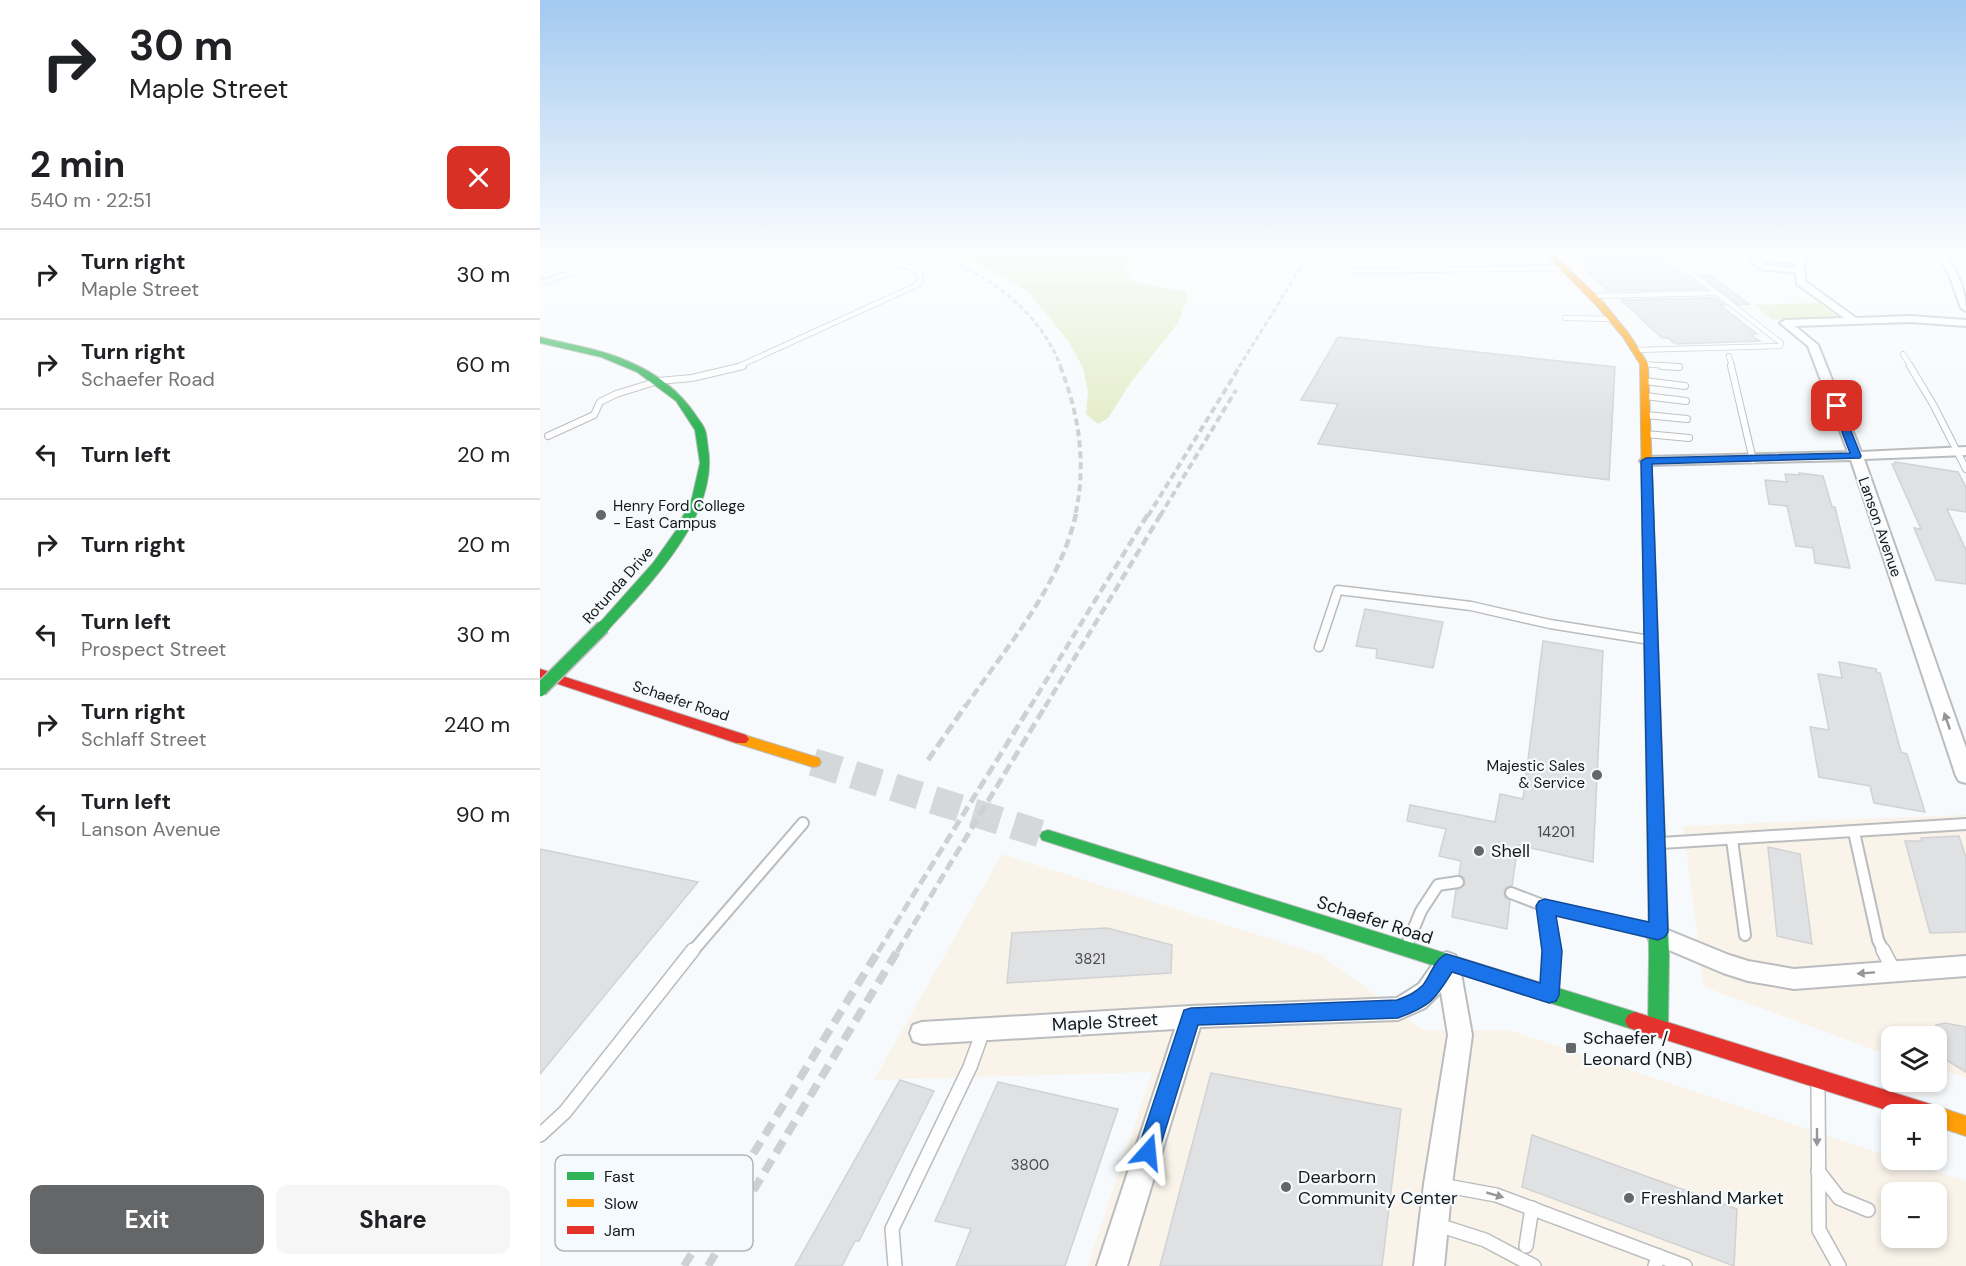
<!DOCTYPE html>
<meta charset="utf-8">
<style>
body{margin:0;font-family:"DM Sans",sans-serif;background:#f6f6f6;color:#202124;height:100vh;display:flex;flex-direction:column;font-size:22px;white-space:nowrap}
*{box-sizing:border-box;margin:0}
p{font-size:20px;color:#757577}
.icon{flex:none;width:33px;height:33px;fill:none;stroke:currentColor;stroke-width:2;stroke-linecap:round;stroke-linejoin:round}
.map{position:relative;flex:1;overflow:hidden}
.sheet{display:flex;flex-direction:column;background:#fff;width:540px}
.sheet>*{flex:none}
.banner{background:#fff;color:#202124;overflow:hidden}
.fabs{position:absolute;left:1341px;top:1026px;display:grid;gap:12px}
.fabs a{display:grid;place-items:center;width:66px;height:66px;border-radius:12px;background:#fff;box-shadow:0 3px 9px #0003;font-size:30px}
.pin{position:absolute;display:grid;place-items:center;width:51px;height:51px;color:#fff;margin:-26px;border-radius:12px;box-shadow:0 3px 9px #0006}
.me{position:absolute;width:66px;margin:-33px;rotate:18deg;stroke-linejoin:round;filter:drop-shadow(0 0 4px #0008)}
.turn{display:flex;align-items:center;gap:21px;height:126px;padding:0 30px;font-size:27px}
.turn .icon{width:78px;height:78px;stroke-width:2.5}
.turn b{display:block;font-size:42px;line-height:51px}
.round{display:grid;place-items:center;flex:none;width:63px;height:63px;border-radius:12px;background:#f6f6f6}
.summary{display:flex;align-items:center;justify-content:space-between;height:102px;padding:0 30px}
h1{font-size:36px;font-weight:700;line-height:45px}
.action{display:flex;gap:12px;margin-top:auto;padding:12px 30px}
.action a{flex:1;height:69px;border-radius:12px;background:#646668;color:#fff;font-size:24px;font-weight:700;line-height:69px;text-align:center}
.action a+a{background:#f6f6f6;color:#202124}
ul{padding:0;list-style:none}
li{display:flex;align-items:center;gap:18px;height:90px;padding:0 30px;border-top:2px solid #e0e0e0}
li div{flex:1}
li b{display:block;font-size:22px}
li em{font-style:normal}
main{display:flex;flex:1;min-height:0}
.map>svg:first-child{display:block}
.commercial{fill:#f9f3e9;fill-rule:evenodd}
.green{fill:#e5ecc8}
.building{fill:#e0e1e3;stroke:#d0d2d3;stroke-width:1.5}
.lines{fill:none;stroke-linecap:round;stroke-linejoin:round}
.secondary-tunnel{stroke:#d5d8da;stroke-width:28;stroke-dasharray:28 14;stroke-linecap:butt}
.lane-far4-casing{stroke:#babcbe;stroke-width:6}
.lane-far3-casing{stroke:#babcbe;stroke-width:8}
.lane-far2-casing{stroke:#babcbe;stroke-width:11}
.lane-far1-casing{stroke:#babcbe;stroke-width:14}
.lane-casing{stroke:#babcbe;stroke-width:16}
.street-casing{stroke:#babcbe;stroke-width:4}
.fast-casing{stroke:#babcbe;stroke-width:2}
.slow-casing{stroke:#babcbe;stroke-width:2}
.jam-casing{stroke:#babcbe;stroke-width:2}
.lane-far4{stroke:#fefeff;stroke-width:4.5}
.lane-far3{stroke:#fefeff;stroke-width:6}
.lane-far2{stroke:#fefeff;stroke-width:8}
.lane-far1{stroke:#fefeff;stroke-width:10}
.lane{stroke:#fefeff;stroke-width:13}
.street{fill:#fefeff;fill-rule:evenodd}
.fast{fill:#30b455;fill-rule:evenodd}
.slow{fill:#ff9f0a;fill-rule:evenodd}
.jam{fill:#e5322d;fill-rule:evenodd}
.rail-far4{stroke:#d0d0d1;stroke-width:3;stroke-dasharray:5 3;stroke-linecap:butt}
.rail-far3{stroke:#d0d0d1;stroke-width:4;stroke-dasharray:7 4;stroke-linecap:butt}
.rail-far2{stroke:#d0d0d1;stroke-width:4.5;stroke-dasharray:9 4.5;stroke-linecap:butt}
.rail-far1{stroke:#d0d0d1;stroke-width:5;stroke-dasharray:11 5;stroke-linecap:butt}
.rail{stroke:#d0d0d1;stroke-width:8;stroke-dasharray:14 8;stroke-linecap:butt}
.fast-bridge-casing{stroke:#babcbe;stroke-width:16;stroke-linecap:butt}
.fast-bridge{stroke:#30b455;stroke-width:13}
.oneway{fill:#959697}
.route{fill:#1a73e8;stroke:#114b97;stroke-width:1.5}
.poi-dot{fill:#646668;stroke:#f5fafe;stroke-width:2}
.labels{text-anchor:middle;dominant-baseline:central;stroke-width:4.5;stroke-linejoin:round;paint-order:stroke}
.poi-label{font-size:15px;fill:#151718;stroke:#f5fafe;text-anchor:start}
.street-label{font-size:15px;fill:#151718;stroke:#f5fafe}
.near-number-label{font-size:15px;fill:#494a4c}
.near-poi-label{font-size:18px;fill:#151718;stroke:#f5fafe;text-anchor:start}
.near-street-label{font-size:18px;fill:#151718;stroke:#f5fafe}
.key{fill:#f5fafe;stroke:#b2b6b9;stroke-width:1.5}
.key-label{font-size:16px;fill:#151718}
</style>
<main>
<section class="sheet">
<div class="banner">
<div class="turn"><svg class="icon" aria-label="right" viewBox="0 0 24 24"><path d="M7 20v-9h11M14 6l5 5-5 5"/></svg><div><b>30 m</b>Maple Street</div></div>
</div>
<div class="summary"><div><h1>2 min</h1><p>540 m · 22:51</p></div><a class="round" style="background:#d93025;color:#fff"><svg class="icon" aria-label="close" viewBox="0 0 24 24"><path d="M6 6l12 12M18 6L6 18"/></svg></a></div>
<ul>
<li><svg class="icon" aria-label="right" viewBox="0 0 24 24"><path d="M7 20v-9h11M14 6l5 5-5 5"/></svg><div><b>Turn right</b><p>Maple Street</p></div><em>30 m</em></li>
<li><svg class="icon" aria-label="right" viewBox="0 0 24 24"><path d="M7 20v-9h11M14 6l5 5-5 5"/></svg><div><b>Turn right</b><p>Schaefer Road</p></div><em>60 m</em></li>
<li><svg class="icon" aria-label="left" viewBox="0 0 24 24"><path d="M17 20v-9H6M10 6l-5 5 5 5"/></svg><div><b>Turn left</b></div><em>20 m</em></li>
<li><svg class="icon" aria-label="right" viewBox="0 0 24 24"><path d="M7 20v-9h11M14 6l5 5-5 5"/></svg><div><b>Turn right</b></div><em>20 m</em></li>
<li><svg class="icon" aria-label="left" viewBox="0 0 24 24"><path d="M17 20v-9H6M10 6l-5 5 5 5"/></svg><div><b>Turn left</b><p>Prospect Street</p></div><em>30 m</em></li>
<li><svg class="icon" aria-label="right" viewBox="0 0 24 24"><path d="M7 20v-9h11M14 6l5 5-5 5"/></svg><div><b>Turn right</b><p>Schlaff Street</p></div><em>240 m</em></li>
<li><svg class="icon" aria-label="left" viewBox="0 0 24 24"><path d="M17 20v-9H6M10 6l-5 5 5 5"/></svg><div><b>Turn left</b><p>Lanson Avenue</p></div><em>90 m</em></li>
</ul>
<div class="action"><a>Exit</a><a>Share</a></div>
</section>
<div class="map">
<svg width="1426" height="1266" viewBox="0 0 1426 1266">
<rect width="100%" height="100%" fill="#f7fafc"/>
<g class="commercial">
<polygon points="1426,815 1426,1078 1397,1069 1396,1036 1352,1036 1351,1056 1164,987 1143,826"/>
<path d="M 462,854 L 781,955 L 883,1030 L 969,1030 L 1351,1157 L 1352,1160 L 1360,1160 L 1426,1181 L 1426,1266 L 548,1266 L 612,1072 L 334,1080 ZM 1352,1192 L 1396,1192 L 1396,1238 L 1352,1238 Z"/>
</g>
<g class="green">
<polygon points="413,251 608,251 591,258 584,267 591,280 612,286 645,291 647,299 638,323 591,382 568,418 558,424 546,414 548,392 543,368 529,342 487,290"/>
<polygon points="1279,303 1296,316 1232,320 1215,305"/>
</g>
<g class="building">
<polygon points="1113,255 1120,258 1164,289 1068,291 1037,261 1044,261 1041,257"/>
<polygon points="1170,275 1209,304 1199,305 1162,276"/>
<polygon points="1175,298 1185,305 1180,305 1217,334 1211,335 1220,341 1135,344 1128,338 1122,338 1081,300"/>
<polygon points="798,337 1075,367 1069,480 778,444 798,404 761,400"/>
<polygon points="1355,462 1418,472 1426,487 1426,512 1407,509 1426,550 1426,584 1396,580 1374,528 1381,529 1352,464 1356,464"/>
<polygon points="1259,473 1283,476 1292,507 1295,507 1310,568 1275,563 1273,548 1256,546 1247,506 1229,504 1225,480 1247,482 1245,474 1260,475"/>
<polygon points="825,609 903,622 893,668 836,658 837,649 816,646"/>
<polygon points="1003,641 1063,651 1053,862 978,845 972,886 967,887 964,891 965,897 970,901 967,929 912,917 916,890 925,884 924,878 919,875 921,861 899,856 906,829 867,821 870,805 955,822 960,794 983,799"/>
<polygon points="1299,662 1336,669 1337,673 1340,673 1361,752 1367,754 1385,812 1334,803 1330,786 1279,777 1270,727 1289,730 1278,674 1302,678"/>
<polygon points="1419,836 1426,858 1426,932 1390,933 1365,841 1382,841 1381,838"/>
<polygon points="1228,847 1260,854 1272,944 1237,936"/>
<polygon points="0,849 158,882 0,1074"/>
<polygon points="567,928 632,945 631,973 467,983 472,933"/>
<polygon points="1405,1023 1426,1027 1426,1072 1408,1061 1396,1049 1396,1025"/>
<polygon points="671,1073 861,1109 842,1266 620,1266"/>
<polygon points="360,1080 394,1091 319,1241 315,1241 302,1266 255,1266"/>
<polygon points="458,1082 578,1109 525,1266 416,1266 431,1229 395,1221"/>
<polygon points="992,1135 1197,1209 1194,1266 982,1187"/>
</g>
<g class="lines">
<polyline class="secondary-tunnel" points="273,762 508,836"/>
<g class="lane-far4-casing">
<g id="lane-far4">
<polyline points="1010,253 1112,251"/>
<polyline points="810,271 1024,268"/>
<polyline points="0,283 98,251"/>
<polyline points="1052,296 1176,293"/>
<polyline points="1025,318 1073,319"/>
<polyline points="1096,350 1240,346 1241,343 1123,251"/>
<polyline points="1363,354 1371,367"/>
<polyline points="1189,356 1192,367"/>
<polyline points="1104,364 1139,367"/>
<polyline points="197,367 375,286 381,281 379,273 370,267 273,251"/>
</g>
</g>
<g class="lane-far3-casing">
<g id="lane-far3">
<polyline points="1122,366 1139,367"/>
<polyline points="1191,366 1213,460"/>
<polyline points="1370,366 1394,406 1426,469"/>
<polyline points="1105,381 1145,386"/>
<polyline points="1105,396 1146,401"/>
<polyline points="1106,415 1147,419"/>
<polyline points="1106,434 1149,438"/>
<polyline points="8,436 54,415 60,402 76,394 118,381 152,378 203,366"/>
</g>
</g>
<g class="lane-far2-casing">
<polyline id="lane-far2" points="779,647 798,590 931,606 1010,624 1110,640"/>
</g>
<g class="lane-far1-casing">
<g id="lane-far1">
<polyline points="1314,832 1338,940 1344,952"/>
<polyline points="1192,840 1205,935"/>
<polyline points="1121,843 1426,824"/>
<polyline points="971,893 1005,906 1112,931"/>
<polyline points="1005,906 1012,952"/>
<polyline points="866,947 881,911 898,885 918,882"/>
<polyline points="152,952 263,823"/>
</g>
</g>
<g class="lane-casing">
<g id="lane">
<polyline points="1343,950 1354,971"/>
<polyline points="1009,989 1012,950"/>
<polyline points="1278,1085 1279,1230 1299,1266"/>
<polyline points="0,1135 25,1112 153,950"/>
<polyline points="1278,1171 1299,1198 1328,1210"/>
<polyline points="901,1185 956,1195 1145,1266"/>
<polyline points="898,1225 945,1240 994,1266"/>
<polyline points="986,1246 992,1208"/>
<polyline points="355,1266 352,1229 430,1067 443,1031"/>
<polyline points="1115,1266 1119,1256"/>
</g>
</g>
<g class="street-casing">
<g id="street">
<path d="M 1256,251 L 1264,251 L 1265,281 L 1316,318 L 1370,316 L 1426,320 L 1426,326 L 1370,322 L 1255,326 L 1278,345 L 1321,452 L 1426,447 L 1426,455 L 1324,459 L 1426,748 L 1426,783 L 1419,781 L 1416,776 L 1311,460 L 1106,465 L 1100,461 L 1106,457 L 1308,452 L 1268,346 L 1240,323 L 1245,320 L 1304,318 L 1257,284 L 1256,273 L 1220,269 L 1211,261 L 1227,255 L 1256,258 ZM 1227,261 L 1256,263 L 1256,268 L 1225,265 L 1222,262 Z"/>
<path d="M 1396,251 L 1404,251 C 1416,270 1426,288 1426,311 L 1421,308 L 1409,274 Z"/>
<polygon points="1118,926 1189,955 1208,961 1254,969 1426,956 1426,976 1254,989 1208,981 1183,973 1110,942 1107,935 1110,928"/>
<polygon points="907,952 915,955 919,962 932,1035 912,1184 904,1266 874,1266 884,1184 908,1035 901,992 885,1008 858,1020 660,1027 587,1266 557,1266 635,1029 382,1044 373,1041 370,1033 373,1025 382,1022 651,1006 857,998 879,984 899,955"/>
</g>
</g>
<g class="fast-casing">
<g id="fast">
<path d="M 0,337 C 31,345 63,349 92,363 C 117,374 140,392 155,414 C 158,419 163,424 165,430 C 167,435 167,442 168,448 C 179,515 110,584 68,630 L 63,631 L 56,627 L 113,563 L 135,532 L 152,498 L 160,463 L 155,430 L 136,401 L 97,372 L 61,357 L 0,343 Z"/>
<polygon points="1109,551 1115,555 1129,955 1128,1027 1125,1033 1118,1036 1111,1033 1108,1027 1109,955 1103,555"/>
<polygon points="508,830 1095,1012 1102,1015 1105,1021 1102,1027 1095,1030 502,840 500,836 502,832"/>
</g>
</g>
<g class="slow-casing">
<g id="slow">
<polygon points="1003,251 1010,251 1063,302 1089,334 1108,364 1115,555 1113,558 1109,559 1103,555 1100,364 1083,337 1057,306"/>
<polygon points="201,734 279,758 281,762 279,766 273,767 196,743 193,739 196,735"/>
<polygon points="1396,1106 1426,1116 1426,1136 1396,1126 1396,1114 1386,1114 1388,1109"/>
</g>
</g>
<g class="jam-casing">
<g id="jam">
<polygon points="0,669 206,735 209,739 206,743 196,743 0,678"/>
<polygon points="1095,1012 1390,1104 1398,1107 1401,1114 1396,1122 1396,1114 1359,1114 1095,1030 1088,1027 1085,1021 1088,1015"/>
</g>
</g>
<use href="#lane-far4" class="lane-far4"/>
<use href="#lane-far3" class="lane-far3"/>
<use href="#lane-far2" class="lane-far2"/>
<use href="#lane-far1" class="lane-far1"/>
<use href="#lane" class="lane"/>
<use href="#street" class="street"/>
<use href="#fast" class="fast"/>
<use href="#slow" class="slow"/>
<use href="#jam" class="jam"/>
<g class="rail-far4">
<path d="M 391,251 C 447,275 498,308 521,367"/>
<polyline points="699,367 771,251"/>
</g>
<g class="rail-far3">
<path d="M 520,366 C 539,413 547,465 535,516"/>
<polyline points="608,516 700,366"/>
<polyline points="620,516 696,390"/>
</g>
<g class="rail-far2">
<path d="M 425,707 C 467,646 519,588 536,514"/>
<polyline points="490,707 608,514"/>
<polyline points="505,707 621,514"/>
</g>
<g class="rail-far1">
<polyline points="388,760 426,705"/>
<polyline points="338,952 491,705"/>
<polyline points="357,952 506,705"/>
</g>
<g class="rail">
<polyline points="144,1266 339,950"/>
<polyline points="168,1266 358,950"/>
</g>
<g class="fast-bridge-casing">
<polyline id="fast-bridge" points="0,690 63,627"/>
</g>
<use href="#fast-bridge" class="fast-bridge"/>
</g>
<defs><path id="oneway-solid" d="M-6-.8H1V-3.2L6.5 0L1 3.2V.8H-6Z" transform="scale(1.5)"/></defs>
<g class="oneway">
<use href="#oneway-solid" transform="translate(1407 721) rotate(-109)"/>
<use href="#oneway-solid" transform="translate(1326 973) rotate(176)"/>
<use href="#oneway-solid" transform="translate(1277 1137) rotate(90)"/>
<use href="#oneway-solid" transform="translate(955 1195) rotate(16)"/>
</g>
<linearGradient id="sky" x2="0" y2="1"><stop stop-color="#a2c9f0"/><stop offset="0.59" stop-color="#fbfdfe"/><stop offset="1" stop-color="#fbfdfe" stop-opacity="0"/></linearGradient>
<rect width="1426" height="428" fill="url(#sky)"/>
<path class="route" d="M 1293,404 L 1301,406 L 1321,456 L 1320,458 L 1112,464 L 1128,932 L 1125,937 L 1118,940 L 1016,916 L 1022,951 L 1019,995 L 1016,1001 L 1009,1003 L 912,972 C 894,1001 890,1006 858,1018 L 658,1025 L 616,1160 L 608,1163 L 600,1160 L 597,1152 L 644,1010 L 651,1008 L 857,1000 C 868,996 875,993 883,985 C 891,975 894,959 907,954 L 1000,983 L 1002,951 L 996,906 L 999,901 L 1005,899 L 1109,922 L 1101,461 L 1106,458 L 1310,453 L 1292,406 Z"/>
<g class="poi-dot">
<circle cx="61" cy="515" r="6"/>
<circle cx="1057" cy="775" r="6"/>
<circle cx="939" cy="851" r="6"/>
<rect x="1025" y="1042" width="12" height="12" rx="3"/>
<circle cx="746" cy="1187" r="6"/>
<circle cx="1089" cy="1198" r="6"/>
</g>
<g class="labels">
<g class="poi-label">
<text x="73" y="506">Henry Ford College<tspan x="73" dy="17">- East Campus</tspan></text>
<text x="1045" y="766" text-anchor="end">Majestic Sales<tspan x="1045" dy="17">&amp; Service</tspan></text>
</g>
<g class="street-label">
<text transform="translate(1340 527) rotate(71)">Lanson Avenue</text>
<text transform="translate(78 585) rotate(-48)">Rotunda Drive</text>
<text transform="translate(141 701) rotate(18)">Schaefer Road</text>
</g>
<g class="near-number-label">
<text x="1016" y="832">14201</text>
<text x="550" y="959">3821</text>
<text x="490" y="1165">3800</text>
</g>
<g class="near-poi-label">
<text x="951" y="851">Shell</text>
<text x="1043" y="1038">Schaefer /<tspan x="1043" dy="21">Leonard (NB)</tspan></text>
<text x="758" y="1177">Dearborn<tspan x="758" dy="21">Community Center</tspan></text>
<text x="1101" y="1198">Freshland Market</text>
</g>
<g class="near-street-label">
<text transform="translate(835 920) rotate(18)">Schaefer Road</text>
<text transform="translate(565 1022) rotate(-3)">Maple Street</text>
</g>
</g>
<rect x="15" y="1155" width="198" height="96" rx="9" class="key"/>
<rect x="27" y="1172" width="27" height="8" fill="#30b455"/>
<rect x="27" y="1199" width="27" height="8" fill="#ff9f0a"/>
<rect x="27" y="1226" width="27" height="8" fill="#e5322d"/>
<g class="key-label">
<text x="64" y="1182">Fast</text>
<text x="64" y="1209">Slow</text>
<text x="64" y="1236">Jam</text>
</g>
</svg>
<div class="fabs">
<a><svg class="icon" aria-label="layers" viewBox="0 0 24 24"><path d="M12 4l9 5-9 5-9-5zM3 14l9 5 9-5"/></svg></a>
<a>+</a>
<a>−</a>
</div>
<div class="pin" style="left:1297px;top:406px;background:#d93025"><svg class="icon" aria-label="arrive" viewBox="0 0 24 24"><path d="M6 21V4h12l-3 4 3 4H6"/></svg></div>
<svg class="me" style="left:608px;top:1152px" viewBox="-20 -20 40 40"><path d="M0-17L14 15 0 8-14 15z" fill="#1a73e8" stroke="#fff" stroke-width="4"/></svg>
</div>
</main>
